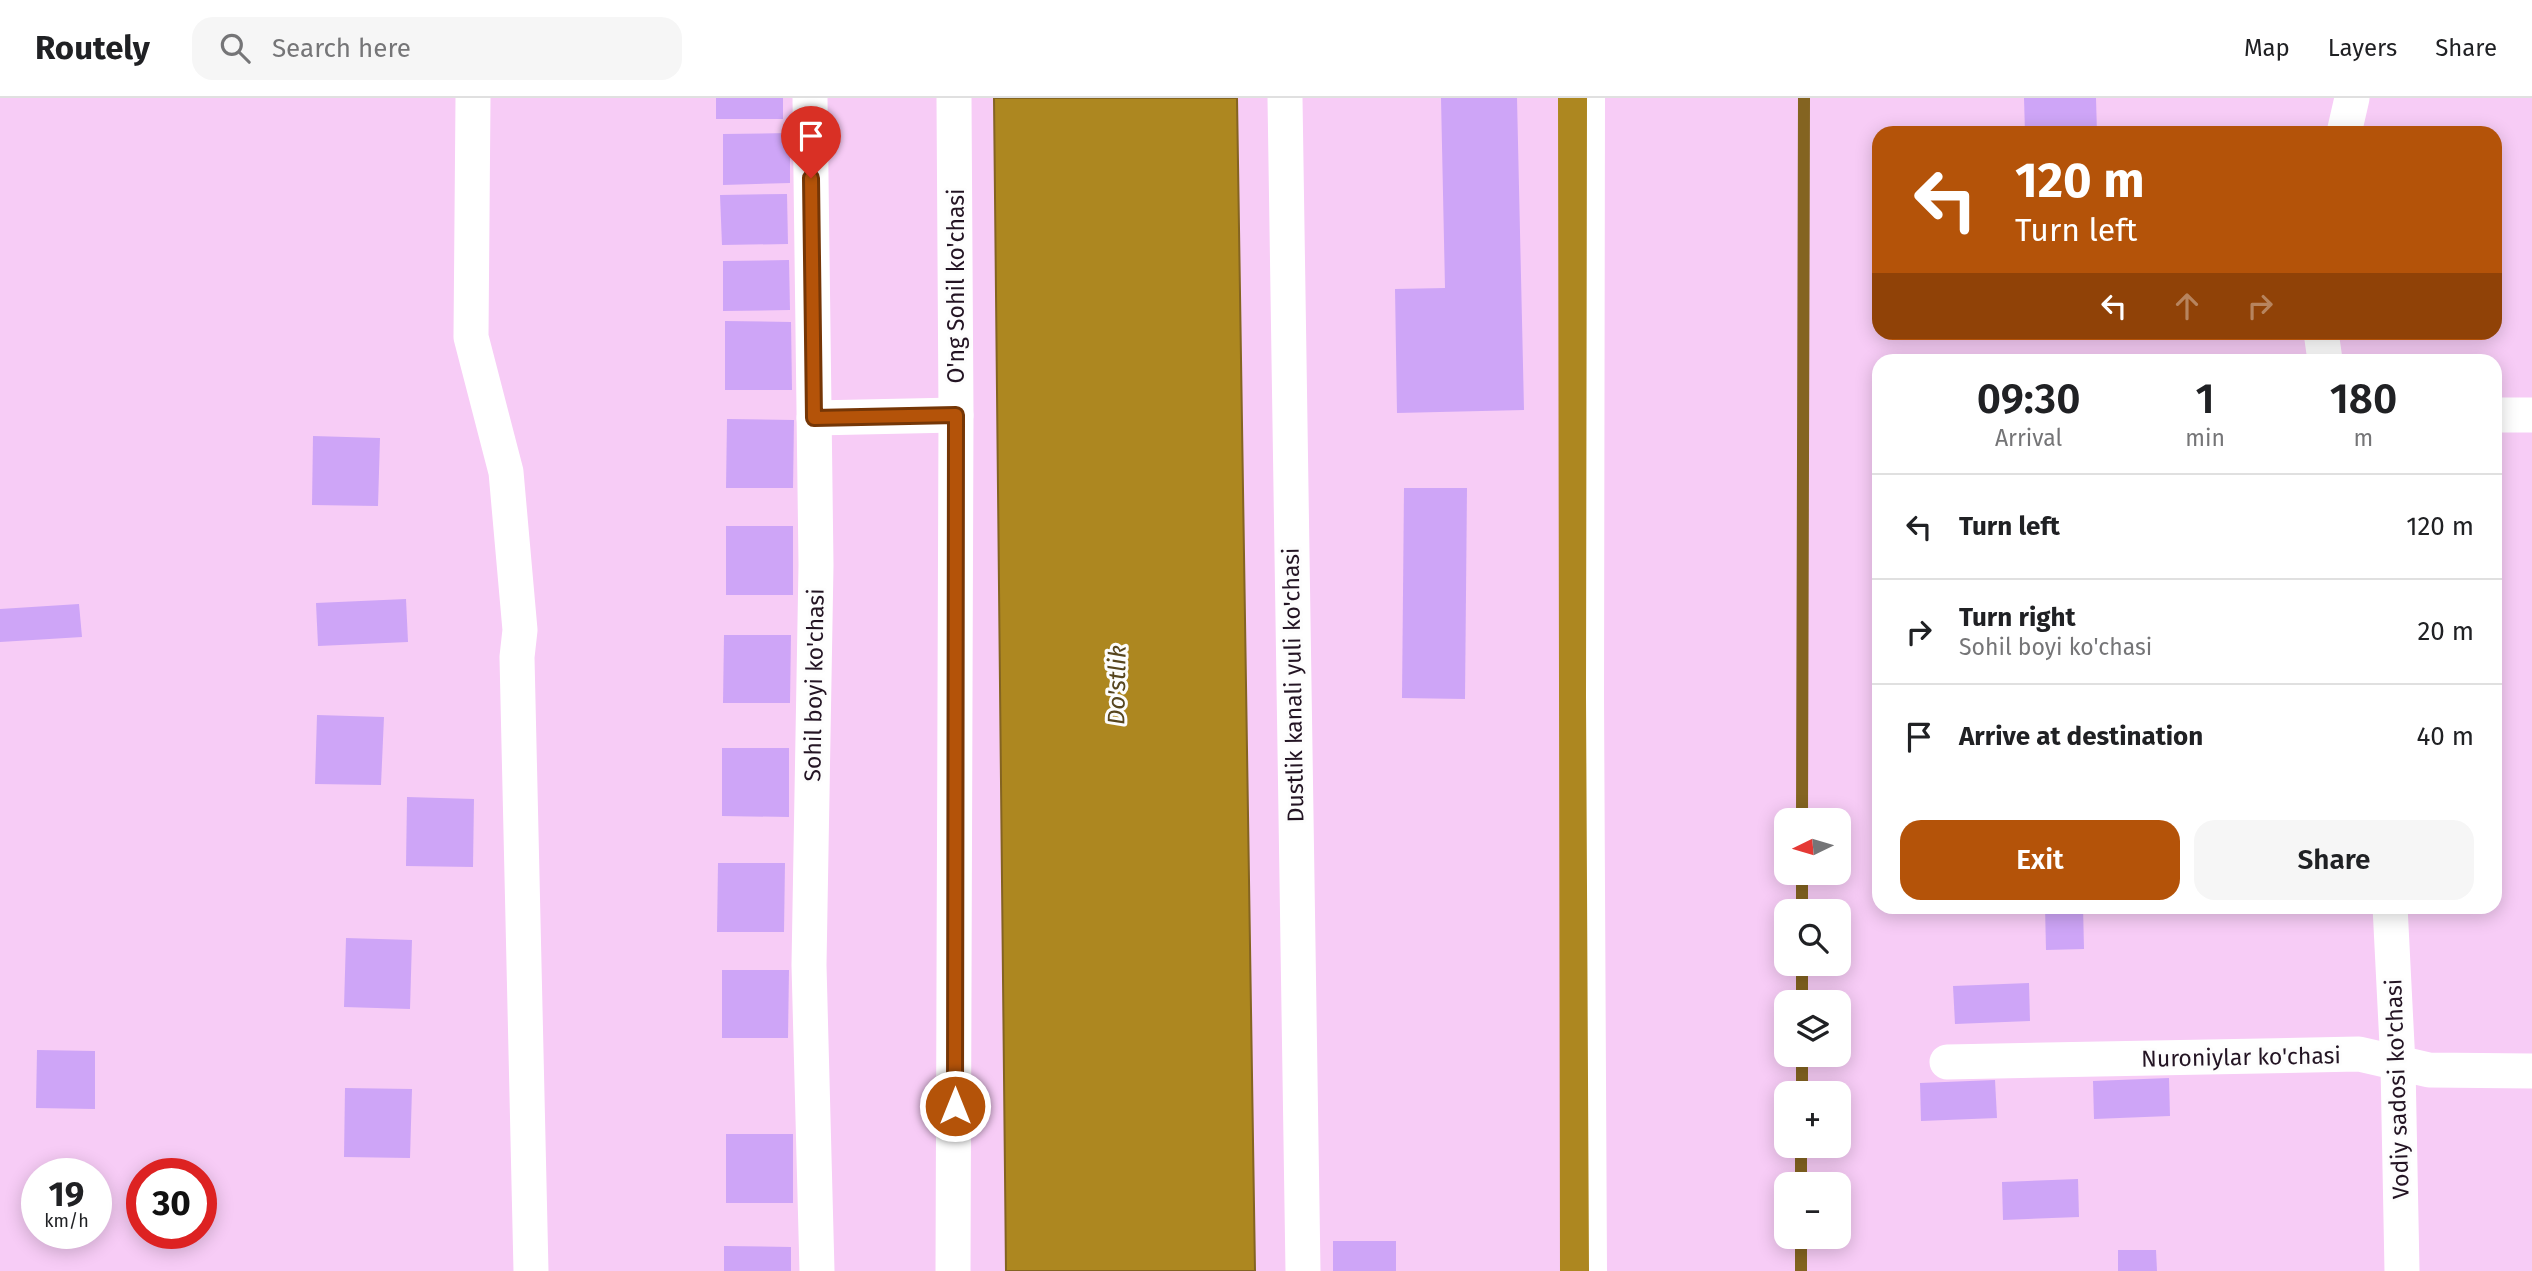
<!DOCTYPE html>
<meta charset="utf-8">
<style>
body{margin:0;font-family:"Fira Sans",sans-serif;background:#f6f6f6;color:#202124;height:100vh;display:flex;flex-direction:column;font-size:26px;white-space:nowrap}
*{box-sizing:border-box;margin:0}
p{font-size:23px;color:#757577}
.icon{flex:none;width:38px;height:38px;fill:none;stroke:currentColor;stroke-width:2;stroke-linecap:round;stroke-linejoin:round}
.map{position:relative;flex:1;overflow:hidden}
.details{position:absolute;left:1872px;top:256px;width:630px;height:560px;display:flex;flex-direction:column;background:#fff;border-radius:21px;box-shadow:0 4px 18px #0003}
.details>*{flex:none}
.banner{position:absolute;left:1872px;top:28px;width:630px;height:214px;border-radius:21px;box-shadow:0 4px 18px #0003;background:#b45309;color:#fff;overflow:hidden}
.needle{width:46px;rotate:265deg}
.fabs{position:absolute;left:1774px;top:710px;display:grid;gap:14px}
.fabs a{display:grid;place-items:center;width:77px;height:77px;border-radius:14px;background:#fff;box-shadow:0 4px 18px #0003;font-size:35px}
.speed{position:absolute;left:21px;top:1060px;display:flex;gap:14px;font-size:35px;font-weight:700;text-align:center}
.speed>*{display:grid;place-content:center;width:91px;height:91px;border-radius:50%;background:#fff;box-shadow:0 4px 18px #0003;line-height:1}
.speed small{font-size:18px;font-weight:400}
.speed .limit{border:10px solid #d22;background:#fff;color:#111}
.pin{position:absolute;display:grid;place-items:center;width:60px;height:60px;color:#fff;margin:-72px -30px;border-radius:50% 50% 50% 0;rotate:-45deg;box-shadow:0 0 7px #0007}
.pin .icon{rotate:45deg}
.me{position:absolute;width:77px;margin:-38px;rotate:0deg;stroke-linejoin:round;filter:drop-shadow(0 0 5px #0008)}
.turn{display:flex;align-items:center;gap:24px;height:147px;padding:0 28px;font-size:32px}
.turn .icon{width:91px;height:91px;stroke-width:2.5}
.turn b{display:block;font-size:49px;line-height:60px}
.lanes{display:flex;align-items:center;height:66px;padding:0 28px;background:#0003;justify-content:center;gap:35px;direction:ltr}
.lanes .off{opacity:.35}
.eta{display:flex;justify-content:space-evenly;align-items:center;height:119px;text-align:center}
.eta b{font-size:42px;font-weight:600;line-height:49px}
.cta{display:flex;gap:14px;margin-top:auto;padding:14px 28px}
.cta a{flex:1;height:80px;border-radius:21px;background:#b45309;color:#fff;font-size:28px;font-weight:600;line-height:80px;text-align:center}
.cta a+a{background:#f6f6f6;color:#202124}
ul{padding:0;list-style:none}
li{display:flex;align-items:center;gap:21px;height:105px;padding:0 28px;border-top:2px solid #e0e0e0}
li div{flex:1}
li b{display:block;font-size:26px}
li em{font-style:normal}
header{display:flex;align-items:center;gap:42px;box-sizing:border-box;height:98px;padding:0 35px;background:#fff;border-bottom:2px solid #e0e0e0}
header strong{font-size:33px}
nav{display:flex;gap:38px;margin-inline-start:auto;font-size:24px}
.search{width:490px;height:63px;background:#f6f6f6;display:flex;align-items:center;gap:18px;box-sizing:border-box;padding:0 24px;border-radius:21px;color:#757577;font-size:26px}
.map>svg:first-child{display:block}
.water{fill:#ad8720;stroke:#846421;stroke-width:2}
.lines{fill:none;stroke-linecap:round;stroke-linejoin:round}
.stream{stroke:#846421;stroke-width:12}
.canal{stroke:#ad8720;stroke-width:40}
.building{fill:#cea5f7}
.lane{stroke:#fff;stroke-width:18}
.street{stroke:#fff;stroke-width:35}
.route-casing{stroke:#753606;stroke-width:18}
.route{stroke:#b45309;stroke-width:12}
.labels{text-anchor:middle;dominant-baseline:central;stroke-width:6;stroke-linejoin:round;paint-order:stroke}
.street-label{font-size:23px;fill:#231423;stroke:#fdfdfd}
.water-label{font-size:24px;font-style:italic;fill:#56451e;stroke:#fdfdfd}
</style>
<header>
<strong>Routely</strong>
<div class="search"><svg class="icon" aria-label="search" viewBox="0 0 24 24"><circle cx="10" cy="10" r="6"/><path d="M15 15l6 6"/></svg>Search here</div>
<nav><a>Map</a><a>Layers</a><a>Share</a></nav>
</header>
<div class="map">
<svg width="2532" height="1173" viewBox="0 0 2532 1173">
<rect width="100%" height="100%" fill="#f7ccf6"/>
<polygon class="water" points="994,0 1237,0 1255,1173 1006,1173"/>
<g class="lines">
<g class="stream">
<polyline points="1802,723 1804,0"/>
<polyline points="1802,814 1802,775"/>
<polyline points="1802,905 1802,866"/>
<polyline points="1802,996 1802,957"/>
<polyline points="1801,1087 1801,1048"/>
<polyline points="1801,1173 1801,1139"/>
</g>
<polyline class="canal" points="1578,0 1580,1173"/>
</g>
<g class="building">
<rect x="716" y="0" width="67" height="21"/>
<polygon points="1441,0 1517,0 1524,312 1397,315 1395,191 1445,190"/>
<polygon points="2024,0 2096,0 2097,35 2025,35"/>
<polygon points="790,35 790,85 723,87 723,36"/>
<polygon points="787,96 788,146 722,147 720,97"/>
<polygon points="789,162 790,212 723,213 723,163"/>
<polygon points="725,223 791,224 792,292 725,292"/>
<polygon points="727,321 794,322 793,390 726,390"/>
<polygon points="313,338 380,340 378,408 312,407"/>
<polygon points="1404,390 1467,390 1465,601 1402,600"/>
<rect x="726" y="428" width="67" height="69"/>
<polygon points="406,501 408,544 318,548 316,505"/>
<polygon points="79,506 82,539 0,544 0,511"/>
<polygon points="724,537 791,537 790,605 723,605"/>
<polygon points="317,617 384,619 381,687 315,686"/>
<polygon points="722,650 789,650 789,719 722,718"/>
<polygon points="407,699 474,701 473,769 406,768"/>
<polygon points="718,765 785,765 784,834 717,834"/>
<polygon points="2045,808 2083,808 2084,851 2046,852"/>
<polygon points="346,840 412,842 410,911 344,909"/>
<polygon points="722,872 789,872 788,940 722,940"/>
<polygon points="2029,885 2030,923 1955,926 1953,888"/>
<polygon points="37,952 95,953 95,1011 36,1010"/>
<polygon points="2169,980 2170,1018 2094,1021 2093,983"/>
<polygon points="1995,982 1997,1020 1921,1023 1920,985"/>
<polygon points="345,990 412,991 410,1060 344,1059"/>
<rect x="726" y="1036" width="67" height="69"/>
<polygon points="2078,1081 2079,1119 2003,1122 2002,1084"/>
<rect x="1333" y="1143" width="63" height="30"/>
<polygon points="724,1148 791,1149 791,1173 724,1173"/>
<polygon points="2118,1152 2156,1152 2157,1173 2118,1173"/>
</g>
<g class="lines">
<polyline class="lane" points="1596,0 1595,598 1598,1173"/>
<g class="street">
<polyline points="473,0 471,239 506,374 520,532 517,559 531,1173"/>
<polyline points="810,0 816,467 809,867 817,1173"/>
<polyline points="1285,0 1303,1173"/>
<polyline points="2344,35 2352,0"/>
<polyline points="2321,234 2325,262"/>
<polyline points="2496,317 2532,317"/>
<polyline points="814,320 956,317"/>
<polyline points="2390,808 2398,967 2402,1173"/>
<polyline points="1947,964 2359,956 2429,972 2532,973"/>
<polyline points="953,1173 956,317 954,0"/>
</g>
</g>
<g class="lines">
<g class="route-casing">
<polyline id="route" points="811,80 814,320 956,317 955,1008"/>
</g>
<use href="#route" class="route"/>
</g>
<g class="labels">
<g class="street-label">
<text transform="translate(956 188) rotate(-90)">O'ng Sohil ko'chasi</text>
<text transform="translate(814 587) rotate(-89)">Sohil boyi ko'chasi</text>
<text transform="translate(1293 587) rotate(-91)">Dustlik kanali yuli ko'chasi</text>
<text transform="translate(2241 959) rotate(-1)">Nuroniylar ko'chasi</text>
<text transform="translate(2397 991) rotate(-92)">Vodiy sadosi ko'chasi</text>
</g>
<g class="water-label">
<text transform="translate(1117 587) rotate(-89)">Do'stlik</text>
</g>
</g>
</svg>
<div class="fabs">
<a><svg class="needle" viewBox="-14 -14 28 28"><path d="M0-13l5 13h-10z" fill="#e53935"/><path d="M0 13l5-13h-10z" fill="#757577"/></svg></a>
<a><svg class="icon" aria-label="search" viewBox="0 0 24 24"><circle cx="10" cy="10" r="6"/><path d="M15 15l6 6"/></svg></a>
<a><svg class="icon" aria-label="layers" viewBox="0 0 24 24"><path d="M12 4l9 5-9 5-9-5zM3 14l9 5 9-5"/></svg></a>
<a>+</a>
<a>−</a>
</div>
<div class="speed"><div>19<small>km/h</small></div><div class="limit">30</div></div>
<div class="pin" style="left:811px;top:80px;background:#d93025"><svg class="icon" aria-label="arrive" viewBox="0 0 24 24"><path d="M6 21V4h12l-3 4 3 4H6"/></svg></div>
<svg class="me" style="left:955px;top:1008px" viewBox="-20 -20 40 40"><circle r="17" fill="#b45309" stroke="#fff" stroke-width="3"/><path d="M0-11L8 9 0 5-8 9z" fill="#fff"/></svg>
<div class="banner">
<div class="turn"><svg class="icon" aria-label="left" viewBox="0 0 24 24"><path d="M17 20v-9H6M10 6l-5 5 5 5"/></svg><div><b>120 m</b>Turn left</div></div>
<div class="lanes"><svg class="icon" aria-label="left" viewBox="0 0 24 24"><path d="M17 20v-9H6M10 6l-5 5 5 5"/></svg><svg class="icon off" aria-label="ahead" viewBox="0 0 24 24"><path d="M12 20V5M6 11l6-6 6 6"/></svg><svg class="icon off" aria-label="right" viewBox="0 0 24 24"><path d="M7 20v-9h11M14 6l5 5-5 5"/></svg></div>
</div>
<section class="details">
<div class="eta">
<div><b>09:30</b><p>Arrival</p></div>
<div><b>1</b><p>min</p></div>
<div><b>180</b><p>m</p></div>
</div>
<ul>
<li><svg class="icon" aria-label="left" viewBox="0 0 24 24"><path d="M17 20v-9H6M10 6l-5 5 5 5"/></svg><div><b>Turn left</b></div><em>120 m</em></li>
<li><svg class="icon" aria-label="right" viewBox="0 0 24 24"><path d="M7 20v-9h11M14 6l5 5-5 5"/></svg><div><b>Turn right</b><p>Sohil boyi ko'chasi</p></div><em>20 m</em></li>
<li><svg class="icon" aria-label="arrive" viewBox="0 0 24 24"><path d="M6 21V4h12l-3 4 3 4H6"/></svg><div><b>Arrive at destination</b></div><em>40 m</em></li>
</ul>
<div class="cta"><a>Exit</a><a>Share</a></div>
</section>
</div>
